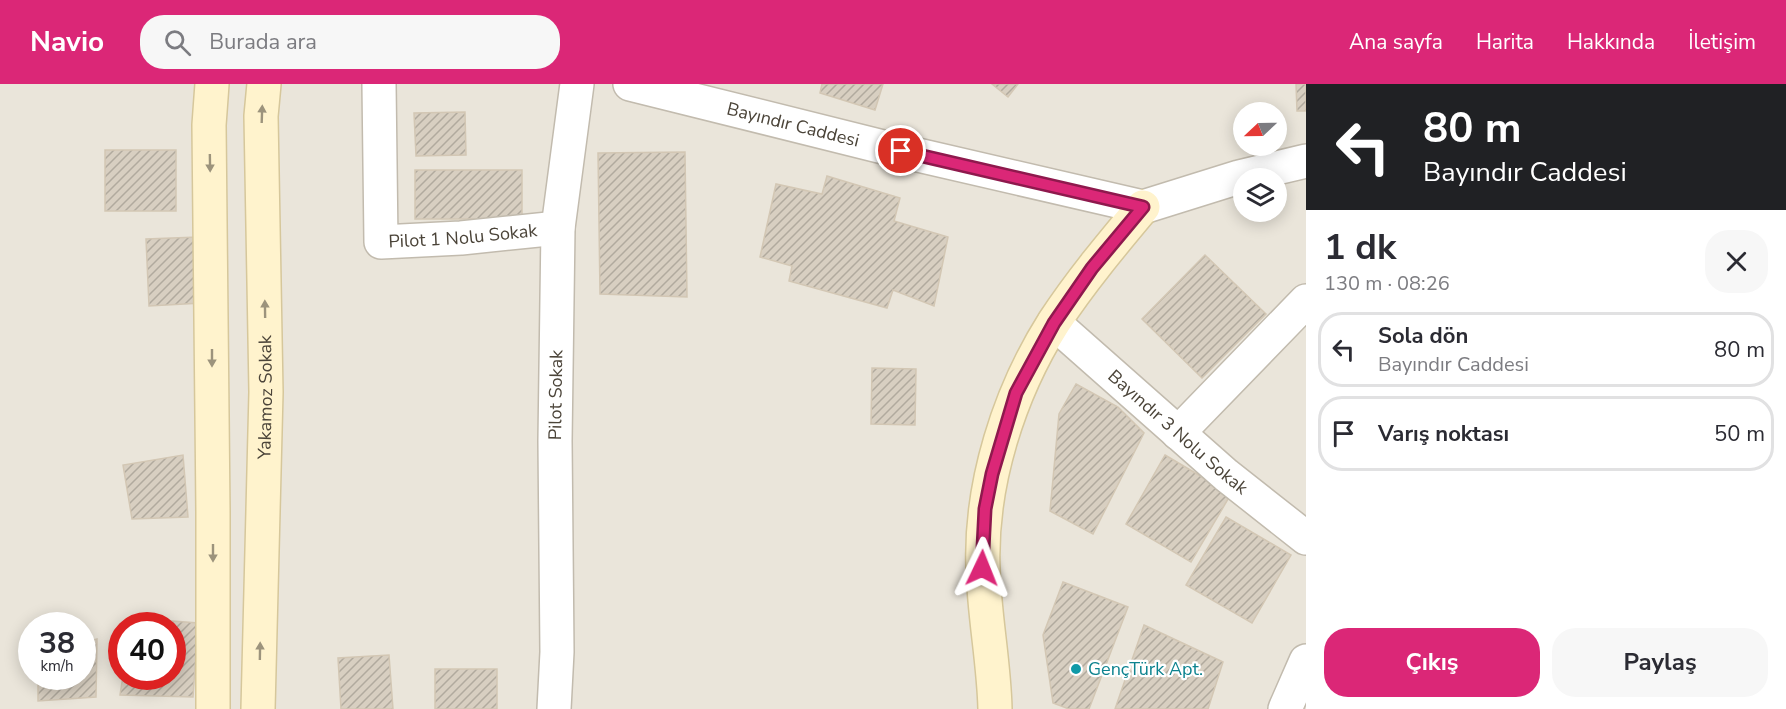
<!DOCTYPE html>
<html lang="tr">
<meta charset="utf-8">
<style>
body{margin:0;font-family:"Nunito Sans",sans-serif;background:#f7f7f7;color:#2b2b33;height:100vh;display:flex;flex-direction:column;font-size:22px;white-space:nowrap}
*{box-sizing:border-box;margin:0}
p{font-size:20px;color:#7c7c81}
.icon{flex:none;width:33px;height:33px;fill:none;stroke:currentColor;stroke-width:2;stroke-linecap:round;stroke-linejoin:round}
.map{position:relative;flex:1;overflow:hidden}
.details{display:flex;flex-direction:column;background:#fff;width:480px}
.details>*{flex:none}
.hud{background:#202124;color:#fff;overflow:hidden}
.needle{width:39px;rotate:248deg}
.controls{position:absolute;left:1233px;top:18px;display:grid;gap:12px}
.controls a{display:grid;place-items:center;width:54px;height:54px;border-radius:50%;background:#fff;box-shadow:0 3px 15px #0003;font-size:30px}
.speed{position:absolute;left:18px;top:528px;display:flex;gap:12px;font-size:30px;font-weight:700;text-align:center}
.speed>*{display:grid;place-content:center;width:78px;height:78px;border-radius:50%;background:#fff;box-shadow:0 3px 15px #0003;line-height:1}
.speed small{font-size:15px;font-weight:400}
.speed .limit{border:9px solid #d22;background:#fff;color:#111}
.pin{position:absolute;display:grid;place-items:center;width:51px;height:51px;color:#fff;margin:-26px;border:3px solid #fff;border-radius:50%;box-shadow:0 2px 6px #0007}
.me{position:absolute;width:66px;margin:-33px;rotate:2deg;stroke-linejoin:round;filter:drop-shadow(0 0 4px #0008)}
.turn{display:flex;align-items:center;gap:21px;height:126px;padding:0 18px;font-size:27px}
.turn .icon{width:78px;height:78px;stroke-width:2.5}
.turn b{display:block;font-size:42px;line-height:51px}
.round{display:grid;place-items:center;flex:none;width:63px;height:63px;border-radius:24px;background:#f7f7f7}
.headline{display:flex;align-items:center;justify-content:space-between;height:102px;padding:0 18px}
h1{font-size:36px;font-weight:700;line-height:45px}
.cta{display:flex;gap:12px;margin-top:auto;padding:12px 18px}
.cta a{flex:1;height:69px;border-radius:24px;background:#db2777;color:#fff;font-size:24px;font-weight:700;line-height:69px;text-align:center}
.cta a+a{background:#f7f7f7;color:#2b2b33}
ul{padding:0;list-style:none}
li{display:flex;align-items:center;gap:18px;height:75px;margin:0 12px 9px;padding:0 6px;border:3px solid #e1e1e2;border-radius:24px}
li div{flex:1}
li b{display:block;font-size:22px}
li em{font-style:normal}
header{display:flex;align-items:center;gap:36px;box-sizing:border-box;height:84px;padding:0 30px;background:#db2777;color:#fff}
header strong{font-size:28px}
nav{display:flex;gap:33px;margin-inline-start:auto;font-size:21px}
.search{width:420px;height:54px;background:#f7f7f7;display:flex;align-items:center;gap:15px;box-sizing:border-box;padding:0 21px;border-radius:24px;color:#7c7c81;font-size:22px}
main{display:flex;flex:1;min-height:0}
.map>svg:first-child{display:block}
.residential{fill:#eae5da;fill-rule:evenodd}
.building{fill:url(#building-hatch);stroke:#d3c7b4;stroke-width:1.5}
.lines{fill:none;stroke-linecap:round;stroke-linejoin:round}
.street-casing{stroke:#c2bbae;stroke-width:36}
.secondary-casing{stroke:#d6c79b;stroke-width:36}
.street{stroke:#fff;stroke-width:33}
.secondary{stroke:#fff3cd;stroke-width:33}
.oneway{fill:#9c937c}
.route-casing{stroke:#8e194d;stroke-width:15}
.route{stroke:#db2777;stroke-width:10}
.culture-dot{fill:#0f9aa8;stroke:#fff;stroke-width:2}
.labels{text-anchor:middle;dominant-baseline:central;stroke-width:4.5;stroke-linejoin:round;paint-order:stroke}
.street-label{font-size:18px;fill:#4b4439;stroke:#fff}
.culture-label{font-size:18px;fill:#0d838f;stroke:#fff;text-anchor:start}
</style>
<header>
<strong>Navio</strong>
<div class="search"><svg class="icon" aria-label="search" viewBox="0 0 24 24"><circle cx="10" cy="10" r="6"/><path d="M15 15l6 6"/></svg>Burada ara</div>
<nav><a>Ana sayfa</a><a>Harita</a><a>Hakkında</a><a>İletişim</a></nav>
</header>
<main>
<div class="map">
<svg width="1306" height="625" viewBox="0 0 1306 625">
<defs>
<pattern id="building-hatch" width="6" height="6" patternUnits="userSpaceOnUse" patternTransform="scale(1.5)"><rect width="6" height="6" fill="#d8cfc1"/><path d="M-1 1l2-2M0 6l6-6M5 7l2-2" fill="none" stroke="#b1aa9e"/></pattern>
</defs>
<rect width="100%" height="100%" fill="#f6f3ec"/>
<path class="residential" d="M 0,0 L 1306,0 L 1306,625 L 0,625 ZM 1244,28 L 1276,28 L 1276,62 L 1244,62 ZM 1244,94 L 1276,94 L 1276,128 L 1244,128 ZM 32,542 L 82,542 L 82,592 L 32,592 ZM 122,542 L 172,542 L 172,592 L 122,592 Z"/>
<g class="building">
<polygon points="822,0 883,0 875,26 820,9"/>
<polygon points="992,0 1018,0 1008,13"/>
<polygon points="1296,0 1306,0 1306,27 1297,27"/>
<polygon points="465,28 466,71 416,72 414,29"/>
<rect x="105" y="66" width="71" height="61"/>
<polygon points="685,68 687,213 600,210 598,69"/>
<rect x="415" y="86" width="107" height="49"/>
<polygon points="827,92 900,114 894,137 948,153 934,222 893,206 887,224 789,197 792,182 760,173 776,100 822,110"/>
<polygon points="198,153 202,219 149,222 146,155"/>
<polygon points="1205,171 1266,230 1202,294 1142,235"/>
<polygon points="872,284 916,285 915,341 871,340"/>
<polygon points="1076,300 1118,323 1144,349 1093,450 1050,427 1059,330"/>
<polygon points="183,371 188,433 132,435 123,381"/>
<polygon points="1165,371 1231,410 1191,478 1126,440"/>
<polygon points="1226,433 1291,471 1252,539 1186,501"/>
<polygon points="1063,498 1128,523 1089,625 1069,625 1053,619 1043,551"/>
<polygon points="133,534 198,539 193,613 120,611 123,592 172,592 172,542 132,542"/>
<polygon points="1144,541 1223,578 1208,625 1115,625"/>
<polygon points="97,555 96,613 38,617 38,592 82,592 82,559"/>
<polygon points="389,571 393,625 341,625 338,574"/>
<rect x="435" y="585" width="62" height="40"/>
</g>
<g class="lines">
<g class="street-casing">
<g id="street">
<path id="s1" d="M 379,0 L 381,158 L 461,154 L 558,144"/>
<path id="s2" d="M 630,0 L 879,62 L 1143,123 L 1239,93 L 1306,77"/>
<path id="s3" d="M 1054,239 L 1226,391 L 1306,454"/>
<polyline points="1178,349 1306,217"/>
<path id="s4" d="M 554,625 L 557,568 L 555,357 L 558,144 L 577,0"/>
<polyline points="1285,625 1306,577"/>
</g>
</g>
<g class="secondary-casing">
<g id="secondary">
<polyline points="212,0 209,41 213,428 213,625"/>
<path id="s5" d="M 258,625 L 266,308 L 261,32 L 264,0"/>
<path d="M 995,625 C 994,578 984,531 983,484 C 980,400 1009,309 1054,238 C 1081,197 1112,160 1143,123"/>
</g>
</g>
<use href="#street" class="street"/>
<use href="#secondary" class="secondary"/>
</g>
<defs><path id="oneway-solid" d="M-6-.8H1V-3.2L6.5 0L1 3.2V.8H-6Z" transform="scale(1.5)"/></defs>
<g class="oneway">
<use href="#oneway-solid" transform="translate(262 30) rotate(-88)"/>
<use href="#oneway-solid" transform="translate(210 79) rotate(89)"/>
<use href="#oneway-solid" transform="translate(265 225) rotate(-91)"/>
<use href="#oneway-solid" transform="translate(212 274) rotate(90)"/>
<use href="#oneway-solid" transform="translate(213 469) rotate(90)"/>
<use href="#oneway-solid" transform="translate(260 567) rotate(-89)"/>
</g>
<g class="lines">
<g class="route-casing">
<polyline id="route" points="901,67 1143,123 1092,184 1054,239 1016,309 992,390 985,425 982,484"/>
</g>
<use href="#route" class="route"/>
</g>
<circle class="culture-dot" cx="1076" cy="585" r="6"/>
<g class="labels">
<g class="street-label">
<text stroke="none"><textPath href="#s2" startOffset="168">Bayındır Caddesi</textPath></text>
<text stroke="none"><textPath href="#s1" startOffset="240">Pilot 1 Nolu Sokak</textPath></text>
<text stroke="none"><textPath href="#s5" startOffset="312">Yakamoz Sokak</textPath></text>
<text stroke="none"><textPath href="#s4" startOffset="314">Pilot Sokak</textPath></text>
<text stroke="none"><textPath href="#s3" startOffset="165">Bayındır 3 Nolu Sokak</textPath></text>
</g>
<g class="culture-label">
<text x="1088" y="585">GençTürk Apt.</text>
</g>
</g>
</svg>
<div class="controls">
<a><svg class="needle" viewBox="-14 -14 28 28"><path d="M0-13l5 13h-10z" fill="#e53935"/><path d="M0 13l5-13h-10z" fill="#7c7c81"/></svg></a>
<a><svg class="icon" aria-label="layers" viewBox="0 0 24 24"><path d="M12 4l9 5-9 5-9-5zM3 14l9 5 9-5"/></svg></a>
</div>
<div class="speed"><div>38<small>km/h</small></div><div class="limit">40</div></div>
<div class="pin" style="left:901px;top:67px;background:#d93025"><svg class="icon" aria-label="arrive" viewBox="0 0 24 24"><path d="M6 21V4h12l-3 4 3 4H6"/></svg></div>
<svg class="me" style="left:982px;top:484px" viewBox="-20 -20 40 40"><path d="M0-17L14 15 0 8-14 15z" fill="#db2777" stroke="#fff" stroke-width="4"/></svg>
</div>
<section class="details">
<div class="hud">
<div class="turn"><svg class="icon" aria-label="left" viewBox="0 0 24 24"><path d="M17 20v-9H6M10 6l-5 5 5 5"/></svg><div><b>80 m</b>Bayındır Caddesi</div></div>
</div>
<div class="headline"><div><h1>1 dk</h1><p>130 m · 08:26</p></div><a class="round"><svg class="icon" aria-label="close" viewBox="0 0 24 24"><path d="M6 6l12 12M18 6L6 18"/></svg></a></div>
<ul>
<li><svg class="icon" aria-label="left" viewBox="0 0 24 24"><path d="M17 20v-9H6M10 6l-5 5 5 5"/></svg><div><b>Sola dön</b><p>Bayındır Caddesi</p></div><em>80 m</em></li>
<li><svg class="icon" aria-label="arrive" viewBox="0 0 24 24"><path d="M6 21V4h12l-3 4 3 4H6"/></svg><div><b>Varış noktası</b></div><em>50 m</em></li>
</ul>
<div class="cta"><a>Çıkış</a><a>Paylaş</a></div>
</section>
</main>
